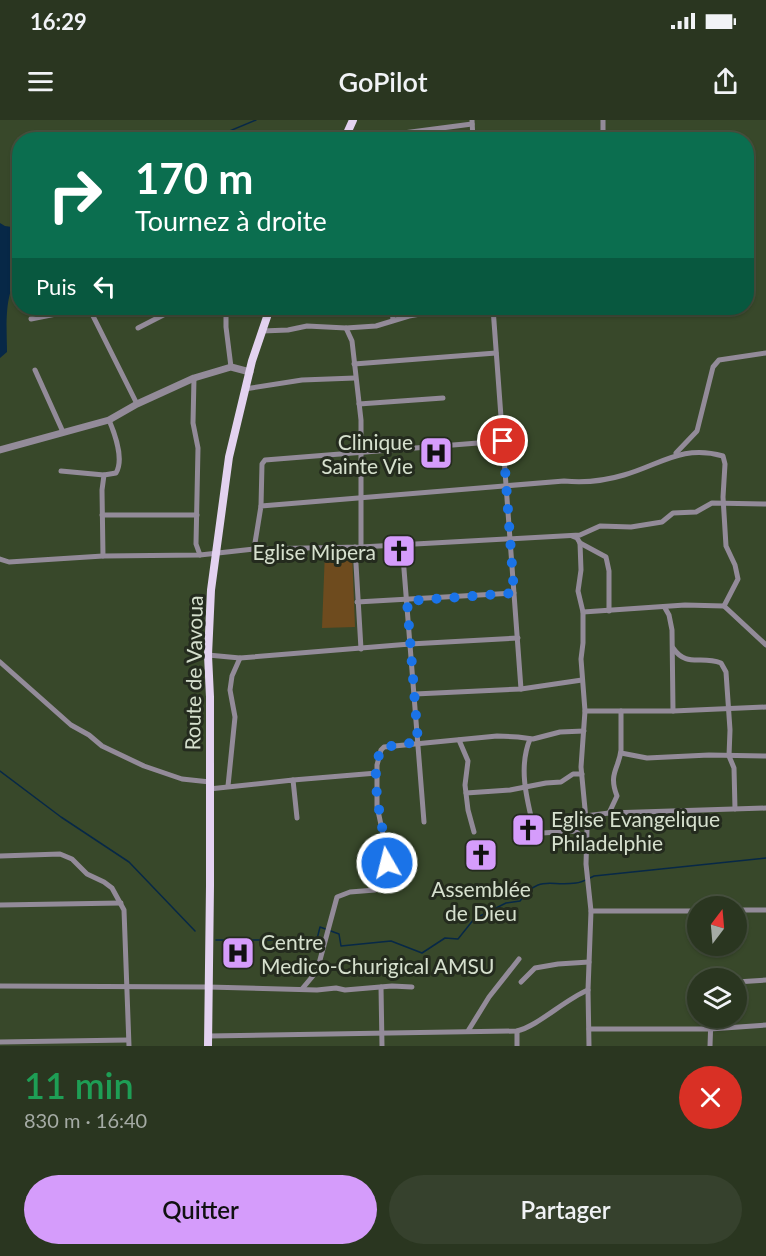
<!DOCTYPE html>
<html lang="fr">
<meta charset="utf-8">
<style>
body{margin:0;font-family:Lato,sans-serif;background:#36412d;color:#f1f3f6;height:100vh;display:flex;flex-direction:column;font-size:22px;white-space:nowrap}
*{box-sizing:border-box;margin:0}
p{font-size:20px;color:#a5aba5}
.icon{flex:none;width:33px;height:33px;fill:none;stroke:currentColor;stroke-width:2;stroke-linecap:round;stroke-linejoin:round}
.map{position:relative;height:926px;overflow:hidden}
.side{display:flex;flex-direction:column;background:#2a3620;flex:1}
.side>*{flex:none}
.guide{position:absolute;left:12px;top:12px;width:742px;height:183px;border-radius:24px;box-shadow:0 2px 4px #0004,0 0 0 2px #46503e;background:#0b6e4f;color:#fff;overflow:hidden}
.needle{width:39px;rotate:16deg}
.fabs{position:absolute;left:687px;top:776px;display:grid;gap:12px}
.fabs a{display:grid;place-items:center;width:60px;height:60px;border-radius:50%;background:#2a3620;box-shadow:0 2px 4px #0004,0 0 0 2px #46503e;font-size:30px}
.pin{position:absolute;display:grid;place-items:center;width:51px;height:51px;color:#fff;margin:-26px;border:3px solid #fff;border-radius:50%;box-shadow:0 2px 6px #0007}
.me{position:absolute;width:66px;margin:-33px;rotate:352deg;stroke-linejoin:round;filter:drop-shadow(0 0 4px #0008)}
.turn{display:flex;align-items:center;gap:21px;height:126px;padding:0 24px;font-size:27px}
.turn .icon{width:78px;height:78px;stroke-width:2.5}
.turn b{display:block;font-size:42px;line-height:51px}
.then{display:flex;align-items:center;height:57px;padding:0 24px;background:#0003;gap:12px;font-size:22px}
.round{display:grid;place-items:center;flex:none;width:63px;height:63px;border-radius:32px;background:#36412d}
.head{display:flex;align-items:center;justify-content:space-between;height:102px;padding:0 24px}
h1{font-size:36px;font-weight:600;line-height:45px;color:#1e9e55}
.action{display:flex;gap:12px;margin-top:auto;padding:12px 24px}
.action a{flex:1;height:69px;border-radius:36px;background:#d59cfb;color:#111;font-size:24px;font-weight:600;line-height:69px;text-align:center}
.action a+a{background:#36412d;color:#f1f3f6}
.status{display:flex;justify-content:space-between;align-items:center;height:42px;padding:0 30px;background:#2a3620;direction:ltr}
.status svg{height:16px;fill:currentColor}
header{display:flex;justify-content:space-between;align-items:center;height:78px;padding:0 24px;background:#2a3620;font-size:27px;font-weight:600}
.map>svg:first-child{display:block}
.green{fill:#6e4b1e}
.water{fill:#072847}
.lines{fill:none;stroke-linecap:round;stroke-linejoin:round}
.stream{stroke:#072847;stroke-width:1.5}
.minor{stroke:#938b99;stroke-width:5}
.tertiary{stroke:#938b99;stroke-width:7}
.primary{stroke:#e3d2f0;stroke-width:8}
.route{stroke:#1a73e8;stroke-width:10;stroke-dasharray:0 18}
.labels{text-anchor:middle;dominant-baseline:central;stroke-width:6;stroke-linejoin:round;paint-order:stroke}
.poi-label{font-size:21px;fill:#d6e0ce;stroke:#242b1e;text-anchor:end}
.street-label{font-size:21px;fill:#d6e0ce;stroke:#242b1e}
</style>
<div class="status"><b>16:29</b><svg viewBox="0 0 49 12"><path d="M0 12V9h3v3zM5 12V6h3v6zM10 12V3h3v9zM15 12V0h3v12zM26 1h20v11H26zM47 4h2v5h-2z"/></svg></div>
<header><svg class="icon" aria-label="menu" viewBox="0 0 24 24"><path d="M4 6h16M4 12h16M4 18h16"/></svg>GoPilot<svg class="icon" aria-label="share" viewBox="0 0 24 24"><path d="M12 15V3M7 8l5-5 5 5M5 13v7h14v-7"/></svg></header>
<div class="map">
<svg width="766" height="926" viewBox="0 0 766 926">
<rect width="100%" height="100%" fill="#38482a"/>
<polygon class="green" points="325,431 352,432 355,507 322,508"/>
<path class="water" d="M 0,103 L 5,106 L 19,108 L 20,158 C 3,168 7,213 7,232 L 0,238 Z"/>
<g class="lines">
<g class="stream">
<polyline points="208,20 256,0"/>
<polyline points="0,651 61,697 129,742 195,811"/>
<path d="M 216,820 L 310,820 L 316,823 L 320,807 L 339,814 L 341,826 L 391,821 L 422,833 L 445,818 L 458,819 L 474,799 L 506,783 L 520,781 C 540,754 549,767 576,763 C 582,763 589,758 594,756 L 766,738"/>
</g>
<g class="minor">
<polyline points="472,0 473,20"/>
<polyline points="603,0 603,20"/>
<polyline points="384,20 388,15 472,4"/>
<polyline points="89,188 137,284"/>
<polyline points="226,188 226,207 231,247"/>
<polyline points="392,188 393,200"/>
<polyline points="493,188 521,569"/>
<polyline points="31,199 76,190 90,193"/>
<polyline points="138,208 177,188"/>
<polyline points="346,208 352,221 361,300 361,427"/>
<polyline points="262,211 288,210 307,206 346,208 376,206 409,196 437,191 490,188"/>
<polyline points="354,244 496,233"/>
<polyline points="35,250 63,312"/>
<polyline points="194,258 193,303 198,328 196,424 200,435"/>
<polyline points="245,269 302,260 355,258"/>
<polyline points="359,284 443,278"/>
<polyline points="676,333 697,311 713,247 719,240 766,233"/>
<polyline points="61,351 104,355"/>
<polyline points="261,386 262,344 265,340 503,321"/>
<polyline points="102,395 197,395"/>
<polyline points="572,416 577,418 580,423 581,450 578,471 583,492 583,523 581,539 585,591 581,647 587,710 586,744 591,791 588,870 589,926"/>
<polyline points="580,423 606,437 609,451 609,491"/>
<polyline points="402,424 424,702"/>
<polyline points="355,427 361,529"/>
<path d="M 254,429 L 261,386 L 564,361 C 584,363 604,361 624,355 C 660,345 682,324 723,336 L 725,344 L 723,377 L 726,426 L 735,445 L 738,459 L 724,486"/>
<path d="M 103,436 L 102,370 L 104,355 L 116,353 C 124,340 115,314 109,300"/>
<polyline points="0,439 9,442 103,436 200,435 254,429 361,427 580,415 600,406 631,407 662,402 673,393 696,392 712,383 766,384"/>
<polyline points="357,482 514,473"/>
<polyline points="665,488 669,495 672,510 673,591"/>
<polyline points="583,492 685,485 724,486 766,525"/>
<path d="M 673,528 C 687,548 700,535 721,543 L 726,552 L 730,610 L 729,636 L 734,648 L 735,689"/>
<polyline points="208,535 240,538 410,524 518,518"/>
<polyline points="0,542 71,605 89,615 102,626 144,646 182,659 210,662"/>
<polyline points="415,574 521,569 582,560"/>
<polyline points="585,591 673,591 766,587"/>
<path d="M 530,619 C 518,648 527,680 534,709 L 542,713 L 575,711 L 579,714 L 585,727"/>
<polyline points="459,620 468,641 465,665 468,690 474,712"/>
<polyline points="621,633 647,638 709,635 766,636"/>
<polyline points="293,660 377,653"/>
<polyline points="228,666 235,597 230,570 232,556 240,538"/>
<polyline points="209,669 293,660 297,698"/>
<polyline points="466,673 510,670 546,663 561,662 573,654 582,654"/>
<path d="M 609,693 L 617,676 C 608,653 619,649 621,630 C 621,617 621,604 621,591"/>
<polyline points="585,696 609,693 766,688"/>
<polyline points="0,736 60,734 72,739 87,754 104,762 112,768 124,790 129,926"/>
<polyline points="0,785 121,783"/>
<polyline points="736,790 766,790"/>
<polyline points="591,791 698,791"/>
<polyline points="521,862 535,848 558,844 589,842"/>
<polyline points="736,862 766,860"/>
<polyline points="0,866 208,867 317,870 336,868 345,870 392,866 412,867"/>
<polyline points="381,867 382,926"/>
<polyline points="302,869 317,851 337,777 350,772 375,770 379,767 386,750 387,733 377,686 377,645 381,630 384,627 497,616 518,617 533,619 560,612 584,611"/>
<polyline points="589,909 710,909 766,905"/>
<polyline points="468,911 489,877 519,839"/>
<polyline points="517,911 517,926"/>
<path d="M 208,916 L 517,911 C 538,906 564,880 588,870"/>
<polyline points="0,922 128,920"/>
<polyline points="710,926 711,897"/>
</g>
<polyline class="tertiary" points="0,330 109,300 137,284 194,258 221,250 231,247 250,252"/>
<g class="primary">
<polyline points="344,20 353,0"/>
<polyline points="208,926 210,766 210,577 208,535 211,470 229,337 252,241 270,188"/>
</g>
</g>
<g class="lines">
<path class="route" d="M 387,743 C 387,716 364,648 384,627 L 418,622 L 407,481 L 514,473 L 503,321"/>
</g>
<defs>
<g id="hospital-square" transform="scale(1.725)"><rect x="-9" y="-9" width="18" height="18" rx="4" fill="#d59cfb" stroke="#242b1e"/><path d="M-5-5h3v3.5h4V-5h3V5h-3V1.5h-4V5h-3Z" fill="#111"/></g>
<g id="church-square" transform="scale(1.725)"><rect x="-9" y="-9" width="18" height="18" rx="4" fill="#d59cfb" stroke="#242b1e"/><path d="M-1.2-6h2.4v3.5h3.3v2.4h-3.3V6h-2.4V-.1h-3.3v-2.4h3.3Z" fill="#111"/></g>
</defs>
<g fill-rule="evenodd">
<use href="#hospital-square" x="436" y="333"/>
<use href="#church-square" x="399" y="431"/>
<use href="#church-square" x="528" y="710"/>
<use href="#church-square" x="481" y="735"/>
<use href="#hospital-square" x="238" y="833"/>
</g>
<g class="labels">
<g class="poi-label">
<text x="413" y="321">Clinique<tspan x="413" dy="24">Sainte Vie</tspan></text>
<text x="376" y="431">Eglise Mipera</text>
<text x="551" y="698" text-anchor="start">Eglise Evangelique<tspan x="551" dy="24">Philadelphie</tspan></text>
<text x="481" y="768" text-anchor="middle">Assemblée<tspan x="481" dy="24">de Dieu</tspan></text>
<text x="261" y="821" text-anchor="start">Centre<tspan x="261" dy="24">Medico-Churigical AMSU</tspan></text>
</g>
<g class="street-label">
<text transform="translate(193 553) rotate(-89)">Route de Vavoua</text>
</g>
</g>
</svg>
<div class="fabs">
<a><svg class="needle" viewBox="-14 -14 28 28"><path d="M0-13l5 13h-10z" fill="#e53935"/><path d="M0 13l5-13h-10z" fill="#a5aba5"/></svg></a>
<a><svg class="icon" aria-label="layers" viewBox="0 0 24 24"><path d="M12 4l9 5-9 5-9-5zM3 14l9 5 9-5"/></svg></a>
</div>
<div class="pin" style="left:503px;top:321px;background:#d93025"><svg class="icon" aria-label="arrive" viewBox="0 0 24 24"><path d="M6 21V4h12l-3 4 3 4H6"/></svg></div>
<svg class="me" style="left:387px;top:743px" viewBox="-20 -20 40 40"><circle r="17" fill="#1a73e8" stroke="#fff" stroke-width="3"/><path d="M0-11L8 9 0 5-8 9z" fill="#fff"/></svg>
<div class="guide">
<div class="turn"><svg class="icon" aria-label="right" viewBox="0 0 24 24"><path d="M7 20v-9h11M14 6l5 5-5 5"/></svg><div><b>170 m</b>Tournez à droite</div></div>
<div class="then">Puis<svg class="icon" aria-label="left" viewBox="0 0 24 24"><path d="M17 20v-9H6M10 6l-5 5 5 5"/></svg></div>
</div>
</div>
<section class="side">
<div class="head"><div><h1>11 min</h1><p>830 m · 16:40</p></div><a class="round" style="background:#d93025;color:#fff"><svg class="icon" aria-label="close" viewBox="0 0 24 24"><path d="M6 6l12 12M18 6L6 18"/></svg></a></div>
<div class="action"><a>Quitter</a><a>Partager</a></div>
</section>
